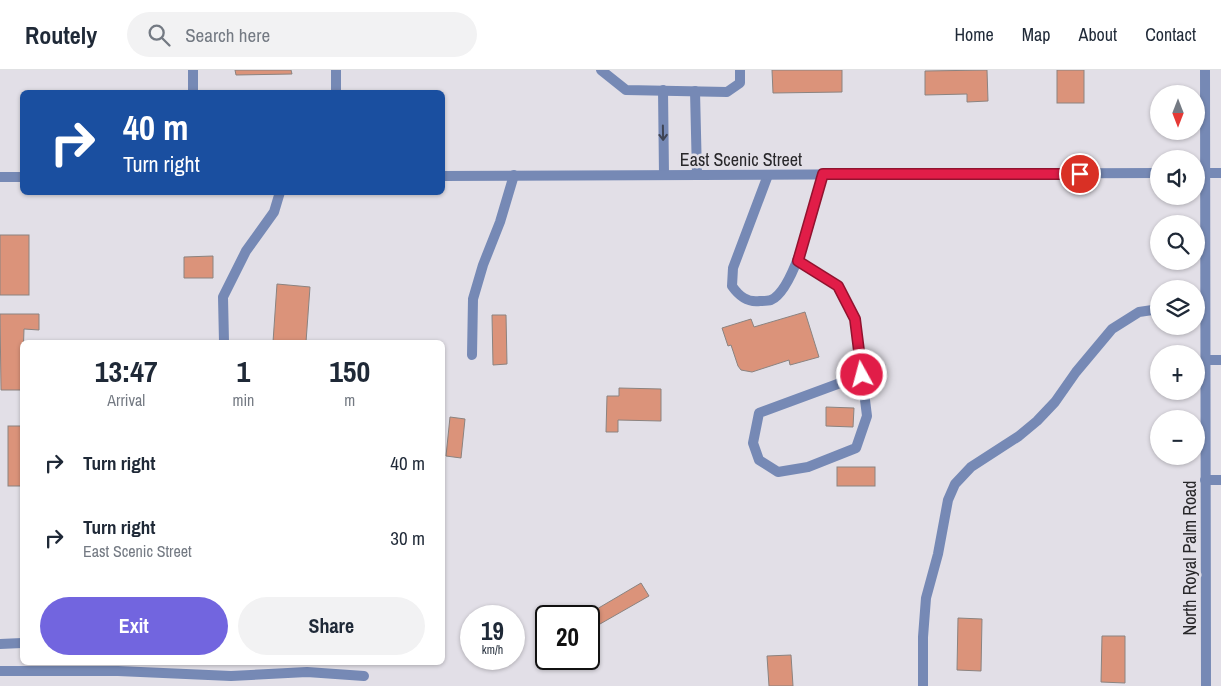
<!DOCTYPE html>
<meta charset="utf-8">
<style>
body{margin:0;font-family:"Archivo Narrow",sans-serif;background:#f2f2f3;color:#1f2937;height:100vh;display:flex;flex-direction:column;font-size:19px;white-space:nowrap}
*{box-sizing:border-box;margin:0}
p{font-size:16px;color:#747a83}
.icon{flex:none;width:28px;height:28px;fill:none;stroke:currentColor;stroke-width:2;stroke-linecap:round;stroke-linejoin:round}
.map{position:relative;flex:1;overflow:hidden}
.side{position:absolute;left:20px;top:270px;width:425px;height:325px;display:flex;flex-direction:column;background:#fff;border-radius:8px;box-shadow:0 1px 4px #0004}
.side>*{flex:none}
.hud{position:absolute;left:20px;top:20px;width:425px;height:105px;border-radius:8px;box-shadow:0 1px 4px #0004;background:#1a4fa0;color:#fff;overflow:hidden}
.needle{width:32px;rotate:180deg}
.buttons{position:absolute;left:1150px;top:15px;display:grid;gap:10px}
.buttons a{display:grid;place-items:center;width:55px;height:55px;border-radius:50%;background:#fff;box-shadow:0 1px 4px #0004;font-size:25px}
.speed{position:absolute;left:460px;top:535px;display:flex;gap:10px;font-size:25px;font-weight:700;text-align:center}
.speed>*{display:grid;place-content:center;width:65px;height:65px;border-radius:50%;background:#fff;box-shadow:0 1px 4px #0004;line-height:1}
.speed small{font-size:12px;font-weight:400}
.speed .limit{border:2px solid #111;border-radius:8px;background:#fff;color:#111}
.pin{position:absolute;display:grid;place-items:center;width:42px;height:42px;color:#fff;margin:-21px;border:2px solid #fff;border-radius:50%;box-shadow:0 1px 5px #0007}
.me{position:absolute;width:55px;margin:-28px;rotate:353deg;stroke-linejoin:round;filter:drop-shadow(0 0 4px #0008)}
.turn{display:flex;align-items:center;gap:18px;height:105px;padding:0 20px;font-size:22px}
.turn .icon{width:65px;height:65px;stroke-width:2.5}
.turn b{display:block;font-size:35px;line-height:42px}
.eta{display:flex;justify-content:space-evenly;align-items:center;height:85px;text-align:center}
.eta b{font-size:30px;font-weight:700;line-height:35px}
.primary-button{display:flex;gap:10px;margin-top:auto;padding:10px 20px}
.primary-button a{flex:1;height:58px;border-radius:30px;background:#7265df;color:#fff;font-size:20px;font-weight:700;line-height:58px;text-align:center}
.primary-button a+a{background:#f2f2f3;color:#1f2937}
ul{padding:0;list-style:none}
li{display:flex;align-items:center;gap:15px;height:75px;padding:0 20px}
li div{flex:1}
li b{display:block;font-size:19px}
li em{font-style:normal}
header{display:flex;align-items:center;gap:30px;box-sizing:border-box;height:70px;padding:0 25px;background:#fff;border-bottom:1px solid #e0e1e3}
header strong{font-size:24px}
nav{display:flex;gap:28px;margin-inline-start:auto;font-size:18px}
.search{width:350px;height:45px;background:#f2f2f3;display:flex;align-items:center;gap:12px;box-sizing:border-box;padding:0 18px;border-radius:28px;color:#747a83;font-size:19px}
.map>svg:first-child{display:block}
.building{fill:#db937a;stroke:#8b8380}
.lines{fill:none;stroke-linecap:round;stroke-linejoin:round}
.lane{stroke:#7689b5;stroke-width:10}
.street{stroke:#7689b5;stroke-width:10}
.oneway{stroke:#3f4454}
.route-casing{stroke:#92132f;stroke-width:12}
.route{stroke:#e11d48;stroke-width:9}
.labels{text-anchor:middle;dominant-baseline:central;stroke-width:5;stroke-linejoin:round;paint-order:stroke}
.street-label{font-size:18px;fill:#28272a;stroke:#e2dfe7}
</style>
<header>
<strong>Routely</strong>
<div class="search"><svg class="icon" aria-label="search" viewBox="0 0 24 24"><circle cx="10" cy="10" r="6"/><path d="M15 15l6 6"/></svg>Search here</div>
<nav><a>Home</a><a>Map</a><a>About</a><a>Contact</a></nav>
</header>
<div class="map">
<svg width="1221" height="616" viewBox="0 0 1221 616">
<rect width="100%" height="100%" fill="#e2dfe7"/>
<g class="building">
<polygon points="235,0 291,0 292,4 236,5"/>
<polygon points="772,0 842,0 842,22 773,23"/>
<polygon points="987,0 988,31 967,32 967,24 925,25 925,1"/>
<rect x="1057" y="0" width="27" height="33"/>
<rect x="0" y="165" width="29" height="60"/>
<polygon points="213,186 213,208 184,208 184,187"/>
<polygon points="277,214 310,217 306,272 273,272"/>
<polygon points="805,242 819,287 790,295 789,290 752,302 741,300 738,296 731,275 728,276 722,258 751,249 754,257"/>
<polygon points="0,244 39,244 39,260 24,259 22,320 1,320"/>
<polygon points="492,245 506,245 507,294 493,295"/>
<polygon points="619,318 661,319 661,351 618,350 618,362 606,362 607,326 619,326"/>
<polygon points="826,337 854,338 853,357 826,356"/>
<polygon points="450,347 465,349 461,388 446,386"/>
<rect x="8" y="356" width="14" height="60"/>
<rect x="837" y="397" width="38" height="19"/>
<polygon points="641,513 649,526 593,558 589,551 589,546 585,546"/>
<polygon points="958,548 982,549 981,601 957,600"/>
<polygon points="1102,566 1125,566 1125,613 1101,612"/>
<polygon points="791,585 793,616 769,616 767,586"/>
</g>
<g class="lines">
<g class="lane">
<polyline points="336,0 336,22"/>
<polyline points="601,0 626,20 727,22 740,13 740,0"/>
<polyline points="663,20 664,105"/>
<polyline points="695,21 697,105"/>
<polyline points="193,22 193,0"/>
<path d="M 768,105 L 733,198 L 732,216 C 739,226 747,233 760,231 C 763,231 768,231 771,230 C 796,219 815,131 823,104"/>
<polyline points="797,191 838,216 855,249 867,346 856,378 808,397 778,402 759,390 753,373 759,343 862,305"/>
<polyline points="224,272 223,227 246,181 274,142 280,122"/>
<polyline points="472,285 473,229 483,195 500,152 514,105"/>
<polyline points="1205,290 1221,290"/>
<polyline points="1205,410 1221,410"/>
<polyline points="0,574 22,573"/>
<polyline points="0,601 118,601 231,606 307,602 364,606"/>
<polyline points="923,616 923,567 926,528 938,484 948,430 955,414 971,397 1019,366 1037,351 1055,332 1076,302 1112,259 1139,242 1159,239"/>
</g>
<g class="street">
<polyline points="1205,0 1206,616"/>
<polyline points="1196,103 1221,103"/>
<polyline points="442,106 1159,103"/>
<polyline points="0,107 22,107"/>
</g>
</g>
<defs><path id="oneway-shaft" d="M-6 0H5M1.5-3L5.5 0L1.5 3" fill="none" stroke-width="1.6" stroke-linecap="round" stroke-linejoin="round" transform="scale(1.25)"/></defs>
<use class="oneway" href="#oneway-shaft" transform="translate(663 63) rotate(89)"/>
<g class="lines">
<g class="route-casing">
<polyline id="route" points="862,305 855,249 838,216 798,191 823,104 1080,104"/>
</g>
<use href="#route" class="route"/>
</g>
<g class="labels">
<g class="street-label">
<text x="741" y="89">East Scenic Street</text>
<text transform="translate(1189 488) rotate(-90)">North Royal Palm Road</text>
</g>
</g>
</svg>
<div class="buttons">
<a><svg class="needle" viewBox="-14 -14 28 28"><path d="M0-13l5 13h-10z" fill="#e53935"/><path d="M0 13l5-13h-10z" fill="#747a83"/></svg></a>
<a><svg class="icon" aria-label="sound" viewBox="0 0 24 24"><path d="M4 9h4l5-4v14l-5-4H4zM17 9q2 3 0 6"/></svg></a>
<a><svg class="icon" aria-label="search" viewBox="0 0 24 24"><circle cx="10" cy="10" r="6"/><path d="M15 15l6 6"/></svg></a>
<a><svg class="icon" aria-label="layers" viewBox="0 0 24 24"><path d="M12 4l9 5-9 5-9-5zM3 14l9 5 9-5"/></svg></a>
<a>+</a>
<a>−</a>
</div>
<div class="speed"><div>19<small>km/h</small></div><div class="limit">20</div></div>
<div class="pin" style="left:1080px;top:104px;background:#d93025"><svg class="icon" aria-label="arrive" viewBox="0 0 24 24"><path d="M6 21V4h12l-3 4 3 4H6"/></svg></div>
<svg class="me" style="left:862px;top:305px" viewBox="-20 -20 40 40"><circle r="17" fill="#e11d48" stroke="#fff" stroke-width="3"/><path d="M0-11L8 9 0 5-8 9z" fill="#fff"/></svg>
<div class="hud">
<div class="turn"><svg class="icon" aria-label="right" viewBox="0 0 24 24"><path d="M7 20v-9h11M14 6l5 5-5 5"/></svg><div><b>40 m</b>Turn right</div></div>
</div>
<section class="side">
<div class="eta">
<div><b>13:47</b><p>Arrival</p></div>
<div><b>1</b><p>min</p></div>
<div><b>150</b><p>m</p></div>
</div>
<ul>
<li><svg class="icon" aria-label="right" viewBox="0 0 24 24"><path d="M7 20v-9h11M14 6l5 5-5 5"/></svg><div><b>Turn right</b></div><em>40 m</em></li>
<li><svg class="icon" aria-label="right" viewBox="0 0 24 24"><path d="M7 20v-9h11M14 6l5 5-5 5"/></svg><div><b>Turn right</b><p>East Scenic Street</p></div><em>30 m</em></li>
</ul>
<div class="primary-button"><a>Exit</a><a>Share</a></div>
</section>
</div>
